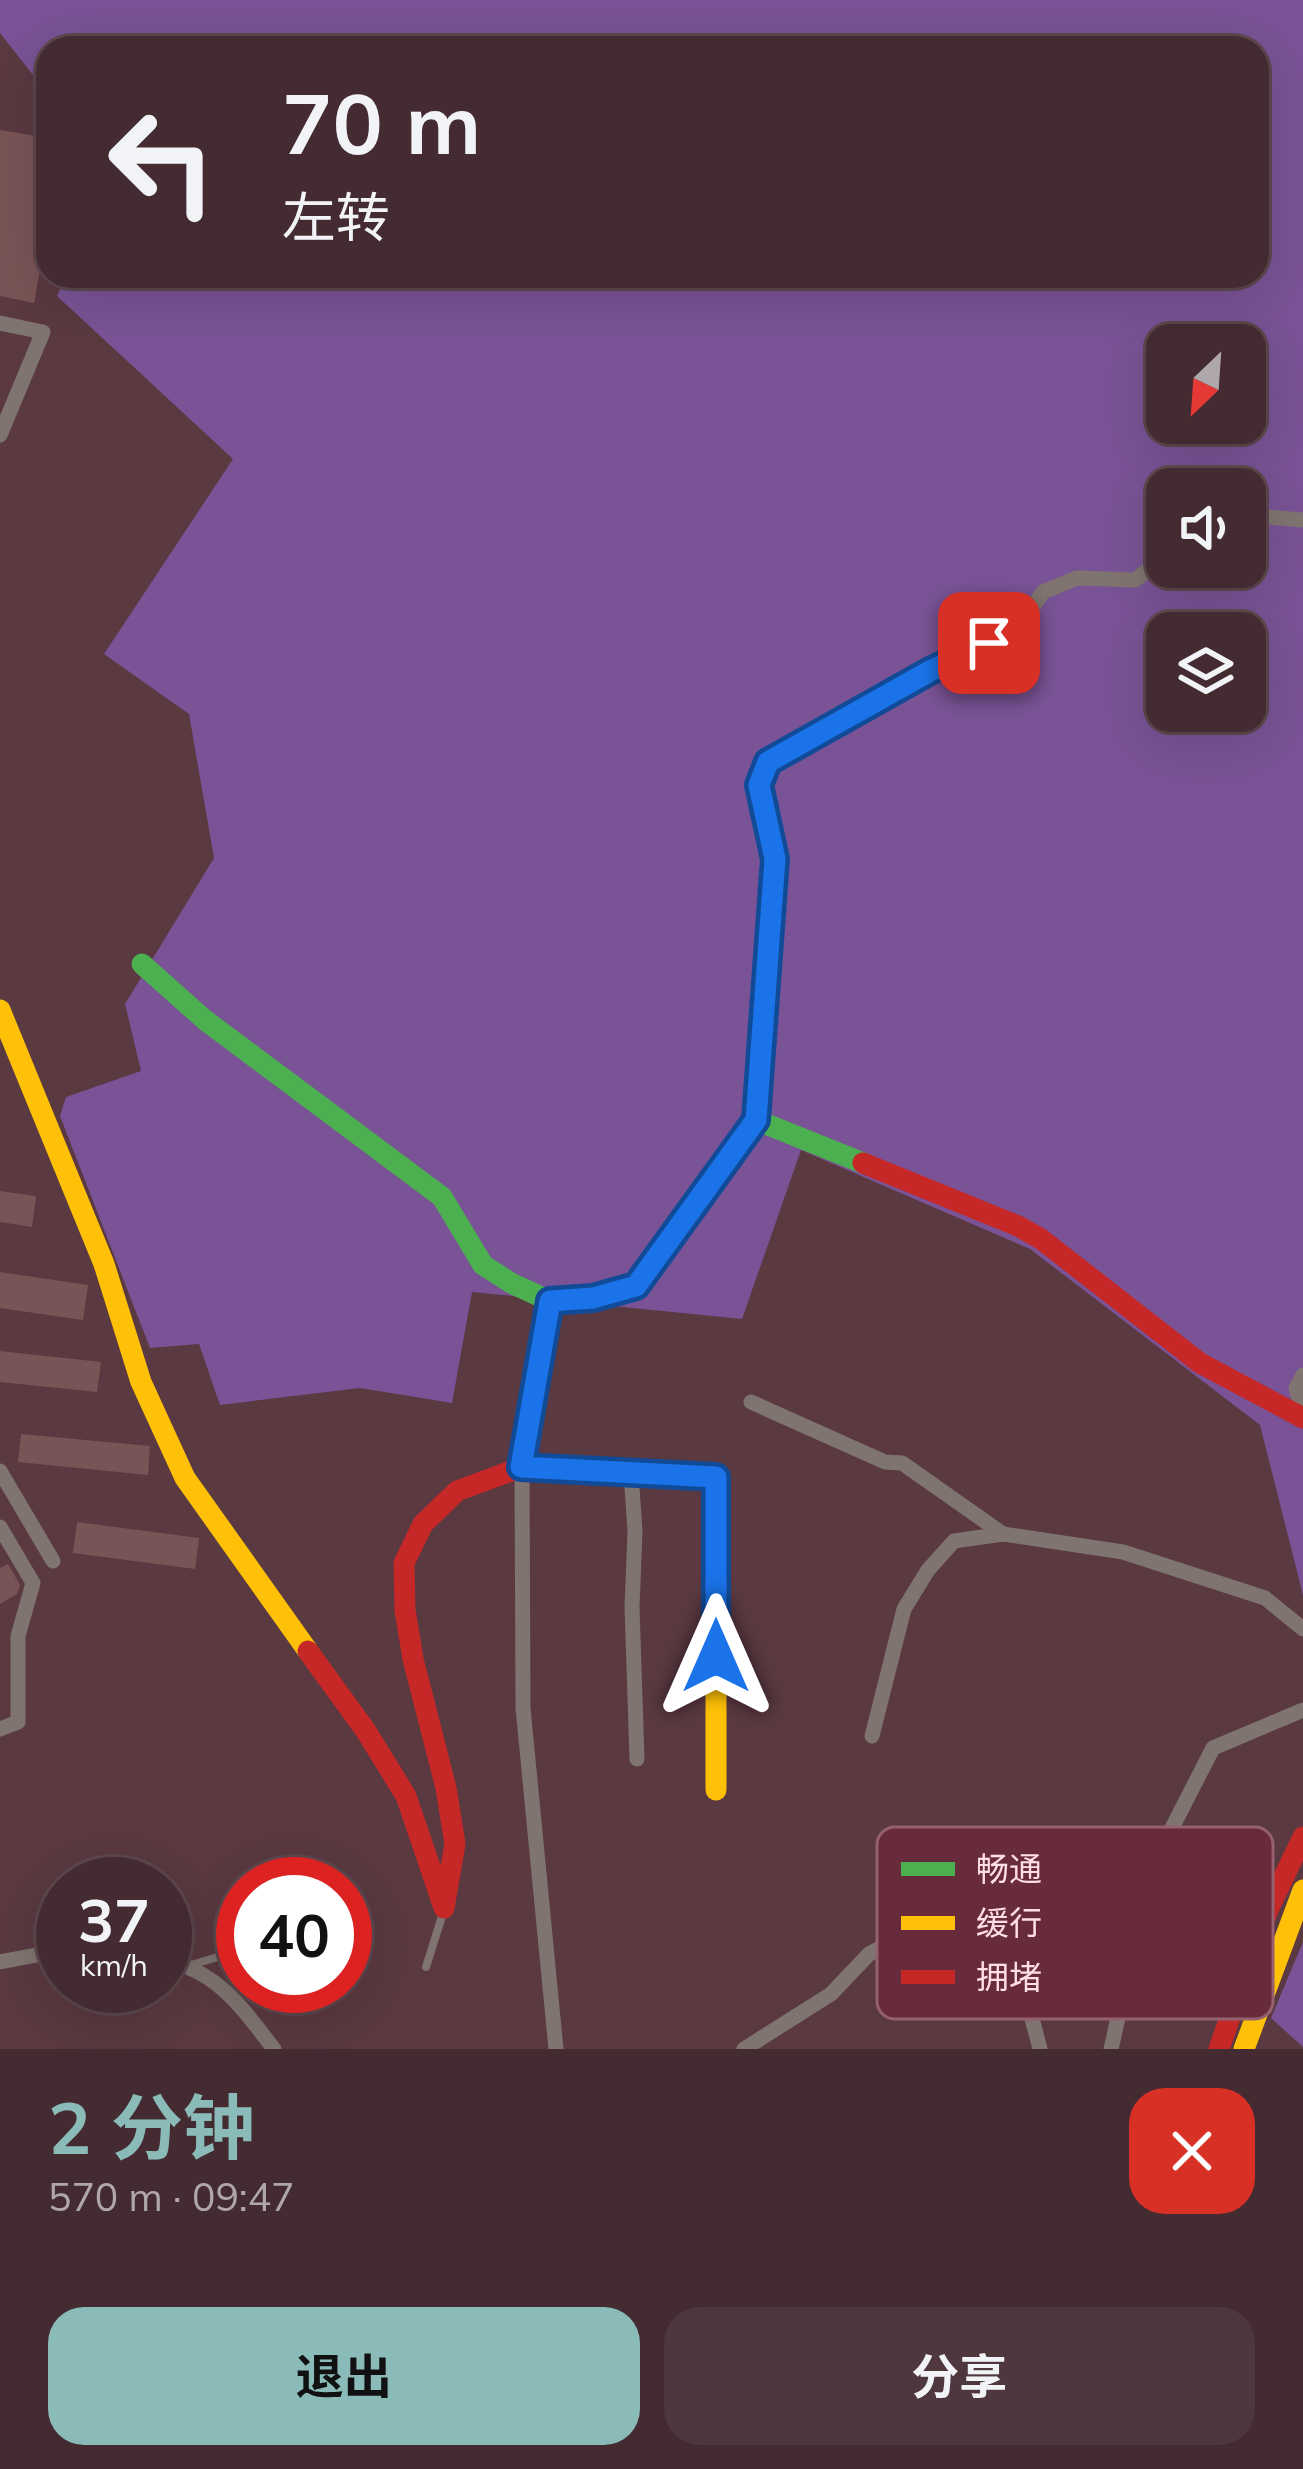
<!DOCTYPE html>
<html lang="zh">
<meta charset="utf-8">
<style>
body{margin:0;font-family:Mulish,"Noto Sans SC",sans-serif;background:#4e373d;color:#f1f3f6;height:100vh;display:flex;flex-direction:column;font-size:45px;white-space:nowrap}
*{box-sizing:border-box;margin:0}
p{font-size:39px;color:#afa7ab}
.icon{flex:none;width:66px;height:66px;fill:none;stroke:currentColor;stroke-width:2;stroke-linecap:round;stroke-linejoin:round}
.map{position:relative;height:2049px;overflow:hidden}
.details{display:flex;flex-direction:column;background:#442b31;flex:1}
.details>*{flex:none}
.banner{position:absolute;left:36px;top:36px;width:1233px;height:252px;border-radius:36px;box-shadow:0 12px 48px #0002,0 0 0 3px #5c474d;background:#442b31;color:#f1f3f6;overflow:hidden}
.needle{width:78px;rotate:205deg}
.fabs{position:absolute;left:1146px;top:324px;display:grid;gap:24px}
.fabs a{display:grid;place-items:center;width:120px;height:120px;border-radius:24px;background:#442b31;box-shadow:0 12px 48px #0002,0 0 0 3px #5c474d;font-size:60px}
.speed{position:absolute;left:36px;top:1857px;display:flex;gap:24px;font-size:60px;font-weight:700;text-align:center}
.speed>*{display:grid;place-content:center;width:156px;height:156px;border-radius:50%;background:#442b31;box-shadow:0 12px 48px #0002,0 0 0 3px #5c474d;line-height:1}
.speed small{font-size:30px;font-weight:400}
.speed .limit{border:18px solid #d22;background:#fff;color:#111}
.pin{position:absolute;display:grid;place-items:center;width:102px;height:102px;color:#fff;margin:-51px;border-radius:24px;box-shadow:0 6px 18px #0006}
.me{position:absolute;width:132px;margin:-66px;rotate:0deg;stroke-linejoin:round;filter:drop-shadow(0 0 9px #0008)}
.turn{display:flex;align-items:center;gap:42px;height:252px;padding:0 48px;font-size:54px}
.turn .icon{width:156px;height:156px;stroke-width:2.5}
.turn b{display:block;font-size:84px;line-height:102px}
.round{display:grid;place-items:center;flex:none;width:126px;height:126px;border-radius:36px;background:#4e373d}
.overview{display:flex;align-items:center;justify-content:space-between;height:204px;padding:0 48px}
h1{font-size:72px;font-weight:700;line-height:90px;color:#8bbbb9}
.primary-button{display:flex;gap:24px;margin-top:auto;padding:24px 48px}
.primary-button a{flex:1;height:138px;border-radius:36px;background:#8bbbb9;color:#111;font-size:48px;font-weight:700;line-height:138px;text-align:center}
.primary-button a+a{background:#4e373d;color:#f1f3f6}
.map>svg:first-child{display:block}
.green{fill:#795395;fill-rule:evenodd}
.building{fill:#795456}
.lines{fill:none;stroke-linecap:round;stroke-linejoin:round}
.lane{stroke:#7f746f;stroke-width:8}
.street{stroke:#7f746f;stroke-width:15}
.fast{stroke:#4caf50;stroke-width:21}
.slow{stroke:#ffc107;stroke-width:21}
.jam{stroke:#c62828;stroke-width:21}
.route-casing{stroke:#114b97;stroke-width:30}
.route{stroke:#1a73e8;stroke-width:21}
.key{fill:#682b3b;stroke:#95616e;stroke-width:3}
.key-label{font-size:33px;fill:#ffdfe4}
</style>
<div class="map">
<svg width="1303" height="2049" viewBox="0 0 1303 2049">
<rect width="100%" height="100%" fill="#5a3941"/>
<g class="green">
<path d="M 0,0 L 1303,0 L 1303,1595 L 1260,1425 L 1030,1249 L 801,1150 L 742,1319 L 472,1292 L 452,1403 L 360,1388 L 220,1405 L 199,1344 L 150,1348 L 60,1116 L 66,1097 L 141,1071 L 125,1004 L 214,858 L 189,714 L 104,654 L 233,459 L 57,296 L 67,276 L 1257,276 L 1257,48 L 48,48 L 48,94 L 0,33 ZM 1167,345 L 1245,345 L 1245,423 L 1167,423 ZM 1167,489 L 1245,489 L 1245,567 L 1167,567 ZM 1167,633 L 1245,633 L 1245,711 L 1167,711 Z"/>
<polygon points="1303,1942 1303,2047 1271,2018"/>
</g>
<g class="building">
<polygon points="0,130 48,138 48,227 34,303 0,296"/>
<polygon points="0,1191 36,1196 32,1227 0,1222"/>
<polygon points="0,1272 88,1285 83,1320 0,1308"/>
<polygon points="0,1351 101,1362 97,1392 0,1382"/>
<polygon points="21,1434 150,1446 148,1475 18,1462"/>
<polygon points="77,1522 199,1538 195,1569 73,1553"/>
<polygon points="8,1564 20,1585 17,1594 0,1604 0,1568"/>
</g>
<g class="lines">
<g class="lane">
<polyline points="191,1965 241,1950 243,1952"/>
<polyline points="426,1967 444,1910"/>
</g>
<g class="street">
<polyline points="0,323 43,332 0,435"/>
<polyline points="1245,515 1303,520"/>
<polyline points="756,1120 775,859 759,785 768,762 930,671 1018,629 1043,592 1077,578 1135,580 1167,555"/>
<polyline points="550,1301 522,1467 523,1708 556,2049"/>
<polyline points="1303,1375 1296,1388 1303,1412"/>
<polyline points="751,1402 885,1462 902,1463 1003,1534"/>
<polyline points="0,1471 53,1561"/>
<polyline points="631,1473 635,1531 632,1607 637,1759"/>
<polyline points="0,1527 33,1583 18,1636 18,1722 0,1729"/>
<polyline points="872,1736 904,1609 928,1570 954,1541 1003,1534 1123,1552 1265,1598 1303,1629"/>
<path d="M 165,1960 C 219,1972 242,2008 274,2049"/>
<polyline points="0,1962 63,1950"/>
<polyline points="744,2049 831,1994 869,1954 956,1908 1003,1876 1024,1898 1028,2003 1040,2049"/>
<polyline points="1111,2049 1152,1867 1213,1748 1303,1710"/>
</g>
<polyline class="fast" points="142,964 205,1020 442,1197 483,1265 511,1283 550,1301 593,1298 636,1286 756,1120 863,1163"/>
<g class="slow">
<polyline points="0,1010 104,1264 141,1382 185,1478 308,1651"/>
<polyline points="589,1470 716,1477 716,1790"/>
<polyline points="1244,2049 1303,1890"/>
</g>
<g class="jam">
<polyline points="863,1163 1018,1226 1041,1239 1200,1363 1303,1418"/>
<polyline points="308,1651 366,1731 406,1796 444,1908 455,1844 446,1788 413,1659 405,1610 404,1563 423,1524 457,1491 522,1467 589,1470"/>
<polyline points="1219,2049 1267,1912 1303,1837"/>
</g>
</g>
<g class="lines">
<g class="route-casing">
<polyline id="route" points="716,1656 716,1477 521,1467 550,1301 593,1298 636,1286 756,1120 775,859 759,785 768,762 930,671 989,643"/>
</g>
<use href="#route" class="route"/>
</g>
<rect x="877" y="1827" width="396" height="192" rx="18" class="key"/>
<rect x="901" y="1862" width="54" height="14" fill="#4caf50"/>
<rect x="901" y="1916" width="54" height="14" fill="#ffc107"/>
<rect x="901" y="1970" width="54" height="14" fill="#c62828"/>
<g class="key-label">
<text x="976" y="1881">畅通</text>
<text x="976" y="1935">缓行</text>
<text x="976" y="1989">拥堵</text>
</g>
</svg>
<div class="fabs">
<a><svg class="needle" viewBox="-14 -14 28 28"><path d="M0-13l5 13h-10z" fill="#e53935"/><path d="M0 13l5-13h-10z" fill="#afa7ab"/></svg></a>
<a><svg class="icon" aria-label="sound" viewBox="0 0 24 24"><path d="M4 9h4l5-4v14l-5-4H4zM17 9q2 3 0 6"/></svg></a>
<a><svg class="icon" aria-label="layers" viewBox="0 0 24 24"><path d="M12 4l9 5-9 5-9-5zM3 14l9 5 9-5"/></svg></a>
</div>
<div class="speed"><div>37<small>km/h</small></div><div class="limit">40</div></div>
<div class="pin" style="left:989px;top:643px;background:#d93025"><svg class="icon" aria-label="arrive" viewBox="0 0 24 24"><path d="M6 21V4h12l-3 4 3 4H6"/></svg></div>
<svg class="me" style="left:716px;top:1656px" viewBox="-20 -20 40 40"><path d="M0-17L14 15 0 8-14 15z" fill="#1a73e8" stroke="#fff" stroke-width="4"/></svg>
<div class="banner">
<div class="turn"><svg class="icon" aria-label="left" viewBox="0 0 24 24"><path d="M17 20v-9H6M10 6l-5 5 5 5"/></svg><div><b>70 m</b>左转</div></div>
</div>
</div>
<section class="details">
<div class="overview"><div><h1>2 分钟</h1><p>570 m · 09:47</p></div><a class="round" style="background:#d93025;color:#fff"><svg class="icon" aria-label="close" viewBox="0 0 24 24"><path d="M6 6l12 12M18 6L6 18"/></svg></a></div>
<div class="primary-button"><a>退出</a><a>分享</a></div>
</section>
